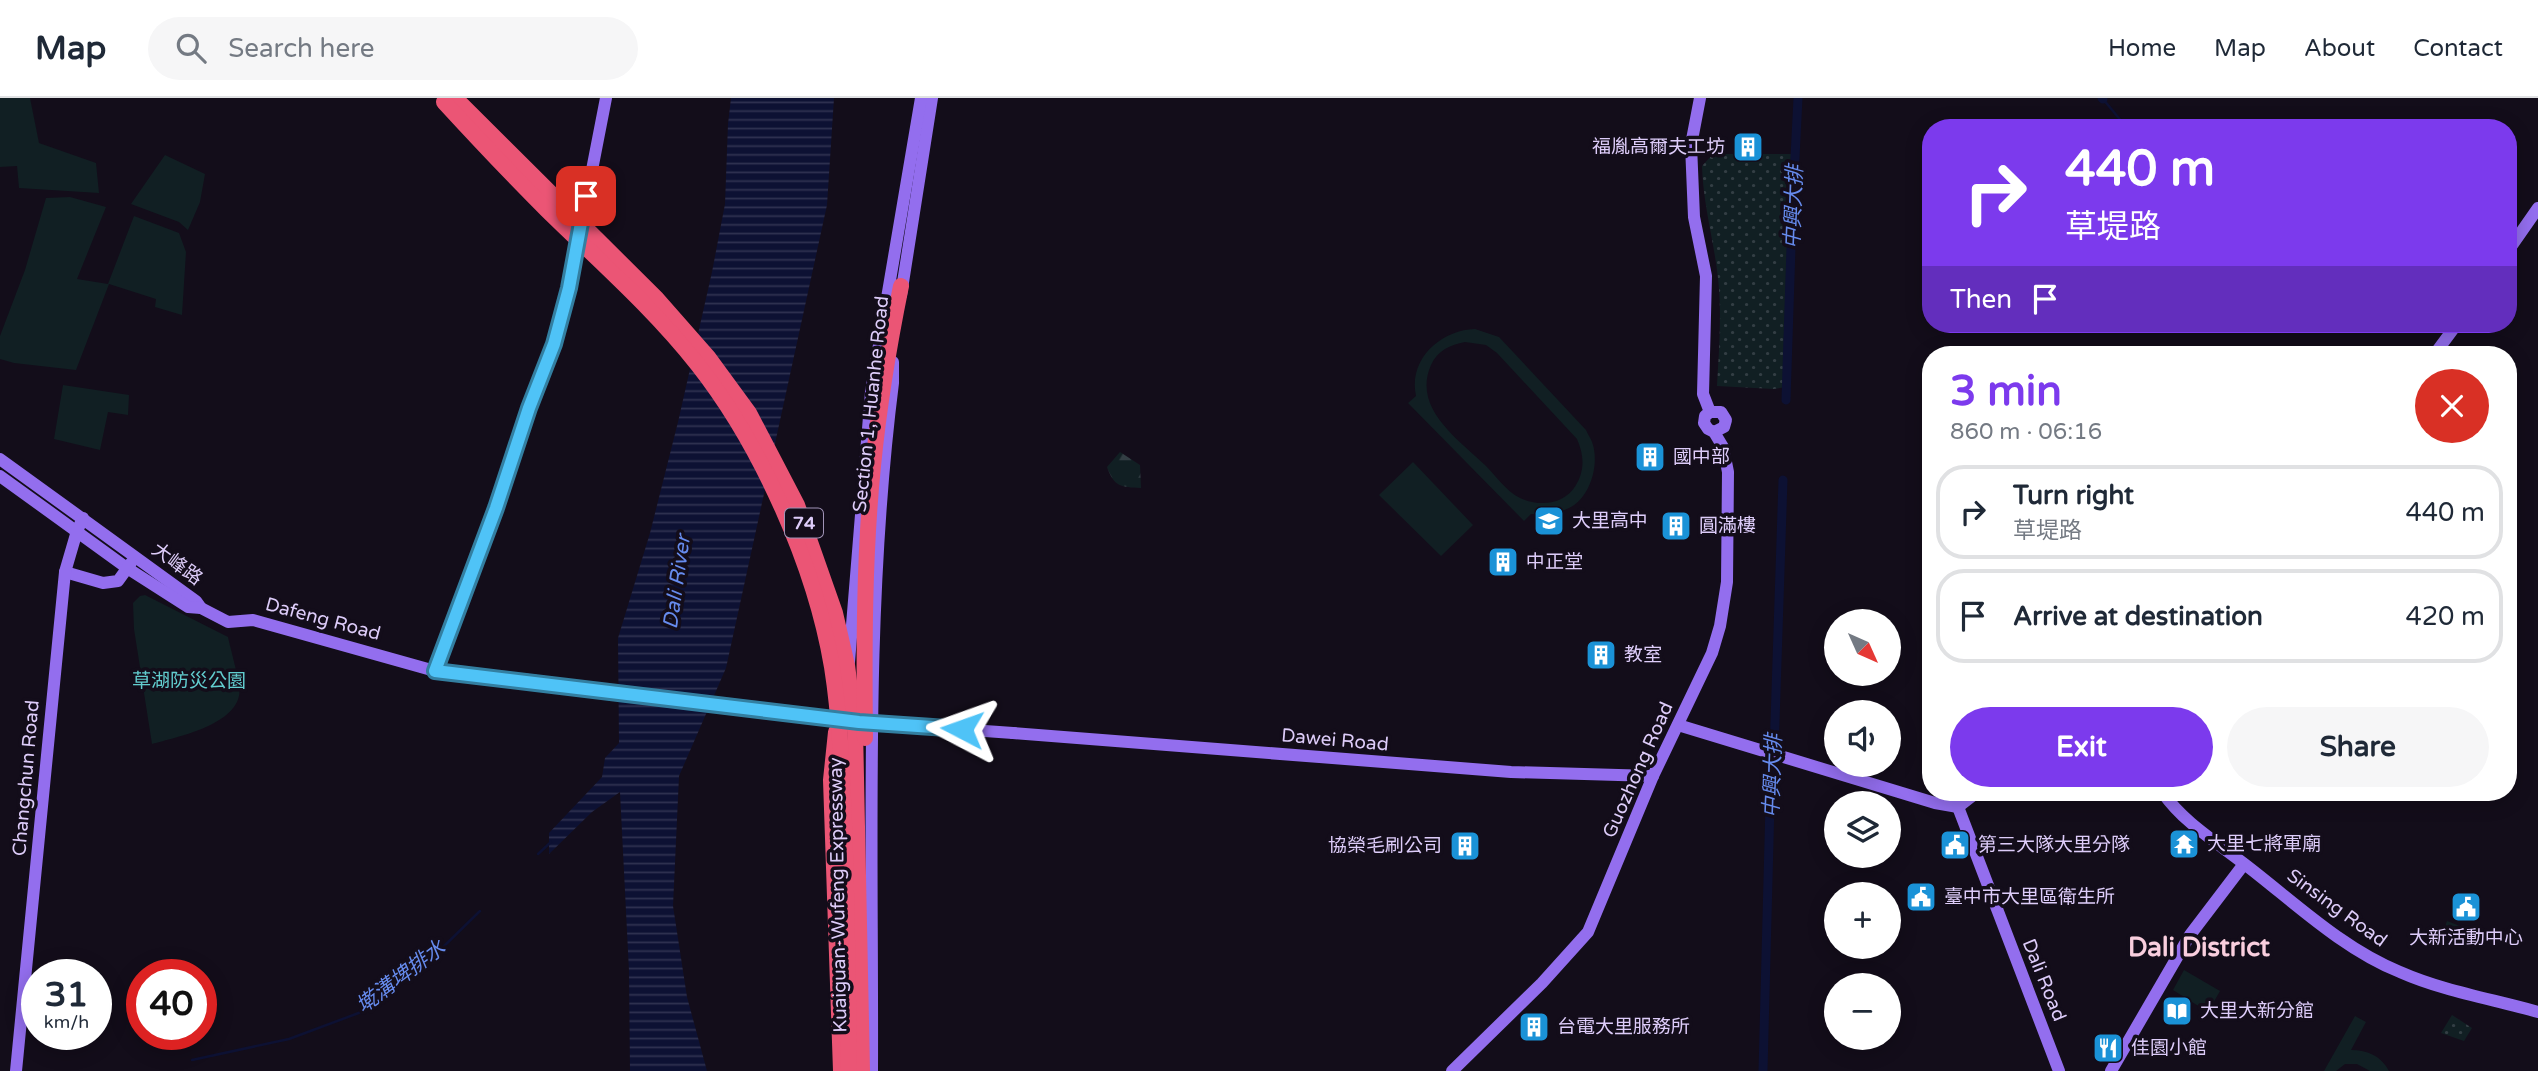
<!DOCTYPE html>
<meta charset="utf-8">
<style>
body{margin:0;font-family:"Varela Round","Noto Sans TC",sans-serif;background:#f6f6f7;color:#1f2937;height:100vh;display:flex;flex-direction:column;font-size:26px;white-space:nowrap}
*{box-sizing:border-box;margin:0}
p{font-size:23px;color:#747a83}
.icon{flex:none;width:38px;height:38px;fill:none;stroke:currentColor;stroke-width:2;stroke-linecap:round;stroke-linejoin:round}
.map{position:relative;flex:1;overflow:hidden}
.drawer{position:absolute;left:1922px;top:248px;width:595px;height:455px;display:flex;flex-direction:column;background:#fff;border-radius:28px;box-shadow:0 4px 18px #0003}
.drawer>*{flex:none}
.banner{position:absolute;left:1922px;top:21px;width:595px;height:214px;border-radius:28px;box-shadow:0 4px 18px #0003;background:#7c3aed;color:#fff;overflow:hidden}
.needle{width:46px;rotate:135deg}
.controls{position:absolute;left:1824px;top:511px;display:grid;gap:14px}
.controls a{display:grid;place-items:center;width:77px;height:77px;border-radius:50%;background:#fff;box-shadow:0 4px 18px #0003;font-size:35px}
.speed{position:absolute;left:21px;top:861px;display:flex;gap:14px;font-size:35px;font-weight:700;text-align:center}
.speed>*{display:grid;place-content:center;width:91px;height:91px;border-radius:50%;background:#fff;box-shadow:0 4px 18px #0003;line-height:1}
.speed small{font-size:18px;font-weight:400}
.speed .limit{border:10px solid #d22;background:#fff;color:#111}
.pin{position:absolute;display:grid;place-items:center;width:60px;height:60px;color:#fff;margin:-30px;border-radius:14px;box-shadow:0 4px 10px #0006}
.me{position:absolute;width:77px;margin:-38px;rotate:274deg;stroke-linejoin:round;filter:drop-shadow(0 0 5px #0008)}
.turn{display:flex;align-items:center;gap:24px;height:147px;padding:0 28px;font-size:32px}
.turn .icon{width:91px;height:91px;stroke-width:2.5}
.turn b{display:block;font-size:49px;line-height:60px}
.then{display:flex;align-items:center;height:66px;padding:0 28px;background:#0003;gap:14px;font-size:26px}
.round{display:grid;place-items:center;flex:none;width:74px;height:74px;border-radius:37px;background:#f6f6f7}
.overview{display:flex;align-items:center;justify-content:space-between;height:119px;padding:0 28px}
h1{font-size:42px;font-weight:700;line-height:52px;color:#7c3aed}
.button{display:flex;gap:14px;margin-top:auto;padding:14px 28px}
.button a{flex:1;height:80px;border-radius:42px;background:#7c3aed;color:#fff;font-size:28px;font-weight:700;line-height:80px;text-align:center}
.button a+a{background:#f6f6f7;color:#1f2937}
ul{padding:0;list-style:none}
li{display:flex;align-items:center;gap:21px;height:94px;margin:0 14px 10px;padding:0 14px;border:4px solid #e0e1e3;border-radius:28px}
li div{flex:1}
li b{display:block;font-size:26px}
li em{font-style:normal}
header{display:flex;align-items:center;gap:42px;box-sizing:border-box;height:98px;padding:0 35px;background:#fff;border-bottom:2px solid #e0e1e3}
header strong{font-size:33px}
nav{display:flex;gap:38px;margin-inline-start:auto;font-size:24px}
.search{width:490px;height:63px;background:#f6f6f7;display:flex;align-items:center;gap:18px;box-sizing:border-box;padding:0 24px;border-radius:38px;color:#747a83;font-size:26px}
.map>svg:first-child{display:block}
.grass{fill:url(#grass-dots)}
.forest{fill:url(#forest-firs)}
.green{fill:#111f23;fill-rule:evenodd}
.water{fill:url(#water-rules)}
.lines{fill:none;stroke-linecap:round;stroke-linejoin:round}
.stream{stroke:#0d1133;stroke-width:2.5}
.canal{stroke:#0d1133;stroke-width:9}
.secondary{stroke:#936eee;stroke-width:12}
.highway{stroke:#eb5575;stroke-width:16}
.secondary-bridge{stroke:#936eee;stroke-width:12}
.highway-bridge{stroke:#eb5575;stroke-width:16}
.route-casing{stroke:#337fa1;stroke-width:18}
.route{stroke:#4fc3f7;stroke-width:12}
.labels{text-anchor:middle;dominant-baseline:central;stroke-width:7;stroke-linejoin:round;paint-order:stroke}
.shield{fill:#130d1a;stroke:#a093b6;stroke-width:2}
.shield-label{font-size:18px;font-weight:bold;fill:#ddccf9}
.poi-label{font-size:19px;fill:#ddccf9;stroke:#130d1a;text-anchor:start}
.street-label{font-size:19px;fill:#ddccf9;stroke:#130d1a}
.park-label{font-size:19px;fill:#62cdcf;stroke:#130d1a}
.water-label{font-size:21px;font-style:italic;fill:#668bed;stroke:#130d1a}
.district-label{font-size:26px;font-weight:bold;fill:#f9cede;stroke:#130d1a}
</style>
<header>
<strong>Map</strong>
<div class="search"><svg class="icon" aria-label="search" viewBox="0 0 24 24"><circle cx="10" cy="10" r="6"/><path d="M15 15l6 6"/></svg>Search here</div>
<nav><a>Home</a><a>Map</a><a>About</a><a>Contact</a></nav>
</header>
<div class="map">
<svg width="2538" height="973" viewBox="0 0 2538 973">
<defs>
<pattern id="grass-dots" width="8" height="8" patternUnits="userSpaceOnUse" patternTransform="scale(1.75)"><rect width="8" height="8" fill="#111f23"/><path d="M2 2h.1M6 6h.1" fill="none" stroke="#333e44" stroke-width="1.8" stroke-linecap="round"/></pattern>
<pattern id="forest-firs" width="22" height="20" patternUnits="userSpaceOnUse" patternTransform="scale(1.75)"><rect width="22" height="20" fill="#111f23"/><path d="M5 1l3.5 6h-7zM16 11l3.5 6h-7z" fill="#333e44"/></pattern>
<pattern id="water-rules" width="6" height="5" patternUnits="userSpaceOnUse" patternTransform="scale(1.75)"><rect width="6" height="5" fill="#0d1133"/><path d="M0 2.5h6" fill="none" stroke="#303251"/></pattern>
</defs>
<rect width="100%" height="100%" fill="#130d1a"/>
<g class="grass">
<path d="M 1713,56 L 1791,56 L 1786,289 L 1774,291 L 1717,288 C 1719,252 1722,216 1718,180 C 1714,143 1703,106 1702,68 Z"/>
<polygon points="2452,917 2472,930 2464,943 2441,935"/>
</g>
<path class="forest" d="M 1120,354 L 1140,367 L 1141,390 C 1121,389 1114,389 1107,369 Z"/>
<g class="green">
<polygon points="0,0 30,0 39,45 96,65 99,95 19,90 17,68 0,69"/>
<polygon points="165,57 205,76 200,104 188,132 179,124 131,106"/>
<polygon points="70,99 106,109 77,181 108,186 134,118 179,135 186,154 182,217 155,209 156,201 109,186 76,272 14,265 0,261 0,238 25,172 46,100"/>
<path d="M 1475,231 L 1499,239 L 1586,332 C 1588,337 1592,342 1593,347 C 1599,368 1590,400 1569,410 C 1557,416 1544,416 1531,416 L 1524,423 L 1408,305 L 1416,298 C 1408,261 1441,232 1475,231 ZM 1465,244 L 1486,247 L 1497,255 L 1577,341 C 1584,357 1585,372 1576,387 C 1564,407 1540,409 1520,400 C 1507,394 1495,377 1485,367 C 1458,341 1412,310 1431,267 C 1438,252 1450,247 1465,244 Z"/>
<polygon points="63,287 129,297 128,317 108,314 100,352 54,341"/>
<polygon points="1413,364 1473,427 1441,458 1379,397"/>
<path d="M 145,497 L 228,539 C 230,550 242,589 239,598 C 232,628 177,639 152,646 L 134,531 L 133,505 L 140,498 Z"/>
<polygon points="2447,823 2476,834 2470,846 2441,839"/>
<polygon points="2184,872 2220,893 2208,914 2173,892"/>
<path d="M 2355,918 L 2366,924 L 2351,952 C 2368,952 2381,958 2389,973 L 2370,973 L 2357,966 L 2345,966 L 2336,973 L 2324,973 Z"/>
</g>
<polygon class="water" points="731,0 834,0 827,107 726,570 679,678 673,808 687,899 707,973 630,973 629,873 620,694 592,714 549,756 549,735 602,679 605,660 619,645 618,540 650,435 678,324 712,174 725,106 728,26"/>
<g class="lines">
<g class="stream">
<polyline points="2103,1 2127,30"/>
<polyline points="538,756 551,744"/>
<polyline points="192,962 289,941 364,913 407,872 440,852 480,813"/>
</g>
<g class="canal">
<polyline points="2102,0 2103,1"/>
<polyline points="1786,302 1792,119 1798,0"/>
<polyline points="1763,973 1770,705 1774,654 1783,382"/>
</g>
<g class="secondary">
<polyline points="1700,0 1691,47 1694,119 1706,178 1703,296 1710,314"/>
<polyline points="2508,153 2538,110"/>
<polyline points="901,197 932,0"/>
<polyline points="2434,257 2457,226"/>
<polyline points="1710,314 1721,314 1726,322 1724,329 1714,334"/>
<polyline points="0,361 196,503 201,510"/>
<polyline points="0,378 127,470 188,509 201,510 228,524 253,522 435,573 529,582"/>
<polyline points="65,474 103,485 118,483 131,465"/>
<polyline points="849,564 871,294 921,0"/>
<polyline points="435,573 496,410 529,310 554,246 569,190 606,0"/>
<polyline points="1678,627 1935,705 1958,709"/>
<polyline points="1013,635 1511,674 1653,678"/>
<path d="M 2163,695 C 2184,725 2218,745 2247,768 C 2295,805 2343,851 2400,874 C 2443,893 2492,901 2538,914"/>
<polyline points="1958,709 2059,973"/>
<polyline points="1958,709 1976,695"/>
<polyline points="16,973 65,474 77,433 83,420"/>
<path d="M 872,973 C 873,744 864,513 893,285 L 893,264"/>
<polyline points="1452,973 1542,885 1588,834 1653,678 1712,555 1720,528 1727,484 1728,374 1723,349 1714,334 1708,331 1704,325 1705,318 1710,314"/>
<polyline points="2111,973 2190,837 2244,766"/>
</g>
<polyline class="highway" points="836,634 831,682 841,973"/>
<polyline class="secondary-bridge" points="529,582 859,624 1013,635"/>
<g class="highway-bridge">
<polyline points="455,0 657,201 708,259 749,315 797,407 835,515 847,567 855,631 862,973"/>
<path d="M 444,4 C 478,41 512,77 547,112 C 599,163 653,210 698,267 C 761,347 815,468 832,569 C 840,620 842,672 844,724 C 847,807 848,890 849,973"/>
<path d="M 865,640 C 864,550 864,458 873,368 C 879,307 889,247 901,188"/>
</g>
</g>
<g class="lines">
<g class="route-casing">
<polyline id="route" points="586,98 569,190 554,246 529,310 496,410 435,573 859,624 962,631"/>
</g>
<use href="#route" class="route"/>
</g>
<defs>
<g id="building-square" transform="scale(1.575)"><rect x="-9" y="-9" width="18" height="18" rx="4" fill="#1a92d7" stroke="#130d1a"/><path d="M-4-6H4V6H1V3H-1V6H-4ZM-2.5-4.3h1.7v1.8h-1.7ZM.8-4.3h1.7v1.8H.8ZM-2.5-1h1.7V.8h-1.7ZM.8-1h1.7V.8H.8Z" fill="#fff"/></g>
<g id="school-square" transform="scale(1.575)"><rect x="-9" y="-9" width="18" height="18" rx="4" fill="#1a92d7" stroke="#130d1a"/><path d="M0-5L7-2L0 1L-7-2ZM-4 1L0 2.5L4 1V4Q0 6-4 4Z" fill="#fff"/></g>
<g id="temple-square" transform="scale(1.575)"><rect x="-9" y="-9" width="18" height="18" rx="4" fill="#1a92d7" stroke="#130d1a"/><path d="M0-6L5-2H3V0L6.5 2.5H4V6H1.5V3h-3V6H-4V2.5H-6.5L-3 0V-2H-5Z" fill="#fff"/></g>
<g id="civic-square" transform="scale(1.575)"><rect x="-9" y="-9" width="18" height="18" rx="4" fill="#1a92d7" stroke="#130d1a"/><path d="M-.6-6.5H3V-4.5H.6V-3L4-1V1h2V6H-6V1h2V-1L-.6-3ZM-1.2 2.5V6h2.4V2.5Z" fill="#fff"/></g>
<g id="library-square" transform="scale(1.575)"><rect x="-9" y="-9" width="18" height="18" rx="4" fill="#1a92d7" stroke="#130d1a"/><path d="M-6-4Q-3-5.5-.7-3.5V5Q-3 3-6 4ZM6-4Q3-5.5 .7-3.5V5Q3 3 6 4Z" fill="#fff"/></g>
<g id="restaurant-square" transform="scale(1.575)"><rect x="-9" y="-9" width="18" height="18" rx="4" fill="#1a92d7" stroke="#130d1a"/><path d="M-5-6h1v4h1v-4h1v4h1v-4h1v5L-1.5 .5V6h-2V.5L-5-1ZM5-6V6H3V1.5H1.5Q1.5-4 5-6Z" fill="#fff"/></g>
</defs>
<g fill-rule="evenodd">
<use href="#building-square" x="1748" y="49"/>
<use href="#building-square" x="1650" y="359"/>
<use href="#school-square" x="1549" y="423"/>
<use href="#building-square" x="1676" y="428"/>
<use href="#building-square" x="1503" y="464"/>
<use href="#building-square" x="1601" y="557"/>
<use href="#temple-square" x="2184" y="746"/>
<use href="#civic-square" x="1955" y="747"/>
<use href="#building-square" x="1465" y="748"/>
<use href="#civic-square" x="1921" y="799"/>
<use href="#civic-square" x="2466" y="809"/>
<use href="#library-square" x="2177" y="913"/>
<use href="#building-square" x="1534" y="929"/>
<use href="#restaurant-square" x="2108" y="950"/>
</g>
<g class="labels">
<rect class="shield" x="785" y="410.5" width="38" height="29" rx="5"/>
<g class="shield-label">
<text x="804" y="425">74</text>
</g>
<g class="poi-label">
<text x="1725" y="49" text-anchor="end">福胤高爾夫工坊</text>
<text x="1673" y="359">國中部</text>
<text x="1572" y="423">大里高中</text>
<text x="1699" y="428">圓滿樓</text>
<text x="1526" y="464">中正堂</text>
<text x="1624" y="557">教室</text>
<text x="2207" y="746">大里七將軍廟</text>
<text x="1978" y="747">第三大隊大里分隊</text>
<text x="1442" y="748" text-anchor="end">協榮毛刷公司</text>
<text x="1944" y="799">臺中市大里區衛生所</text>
<text x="2466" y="840" text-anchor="middle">大新活動中心</text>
<text x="2200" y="913">大里大新分館</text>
<text x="1557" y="929">台電大里服務所</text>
<text x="2131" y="950">佳園小館</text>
</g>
<g class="street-label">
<text transform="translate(871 306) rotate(-84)">Section 1, Huanhe Road</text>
<text transform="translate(177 466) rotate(36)">大峰路</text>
<text transform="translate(323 521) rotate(15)">Dafeng Road</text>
<text transform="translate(1335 642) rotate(5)">Dawei Road</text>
<text transform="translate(1638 672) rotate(-66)">Guozhong Road</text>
<text transform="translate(26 680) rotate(-85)">Changchun Road</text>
<text transform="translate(838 797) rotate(-91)">Kuaiguan-Wufeng Expressway</text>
<text transform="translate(2337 810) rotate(36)">Sinsing Road</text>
<text transform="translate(2044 882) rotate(68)">Dali Road</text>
</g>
<g class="park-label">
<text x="189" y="583">草湖防災公園</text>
</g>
<g class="water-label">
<text transform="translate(1794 109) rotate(-88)">中興大排</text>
<text transform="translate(677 484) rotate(-82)">Dali River</text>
<text transform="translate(1773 678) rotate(-88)">中興大排</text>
<text transform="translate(401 879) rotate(-37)">墘溝埤排水</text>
</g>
<g class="district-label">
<text x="2199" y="849">Dali District</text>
</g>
</g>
</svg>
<div class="controls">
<a><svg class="needle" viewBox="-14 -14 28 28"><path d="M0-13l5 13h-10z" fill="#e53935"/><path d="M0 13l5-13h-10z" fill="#747a83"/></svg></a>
<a><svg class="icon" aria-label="sound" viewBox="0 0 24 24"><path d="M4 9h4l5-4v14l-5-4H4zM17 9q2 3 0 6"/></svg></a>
<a><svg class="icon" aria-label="layers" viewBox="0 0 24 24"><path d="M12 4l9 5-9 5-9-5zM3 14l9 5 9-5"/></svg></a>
<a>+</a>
<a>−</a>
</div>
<div class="speed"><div>31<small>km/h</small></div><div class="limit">40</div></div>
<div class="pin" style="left:586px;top:98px;background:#d93025"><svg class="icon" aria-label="arrive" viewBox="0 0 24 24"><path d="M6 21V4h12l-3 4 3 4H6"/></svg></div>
<svg class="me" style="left:962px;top:631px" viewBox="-20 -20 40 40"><path d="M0-17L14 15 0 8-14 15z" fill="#4fc3f7" stroke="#fff" stroke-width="4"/></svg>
<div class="banner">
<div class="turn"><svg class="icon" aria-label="right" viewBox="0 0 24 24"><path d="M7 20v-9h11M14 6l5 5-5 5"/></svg><div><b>440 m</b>草堤路</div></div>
<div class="then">Then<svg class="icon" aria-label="arrive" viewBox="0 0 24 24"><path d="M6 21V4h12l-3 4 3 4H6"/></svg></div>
</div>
<section class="drawer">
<div class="overview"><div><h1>3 min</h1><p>860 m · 06:16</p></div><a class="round" style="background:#d93025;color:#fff"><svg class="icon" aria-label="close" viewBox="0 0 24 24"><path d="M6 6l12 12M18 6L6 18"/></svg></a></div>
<ul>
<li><svg class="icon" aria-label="right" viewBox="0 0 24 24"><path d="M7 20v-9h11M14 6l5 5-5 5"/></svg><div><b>Turn right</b><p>草堤路</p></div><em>440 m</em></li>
<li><svg class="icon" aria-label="arrive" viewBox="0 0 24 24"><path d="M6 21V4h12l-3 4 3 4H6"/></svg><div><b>Arrive at destination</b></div><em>420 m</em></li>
</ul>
<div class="button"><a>Exit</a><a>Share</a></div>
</section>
</div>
